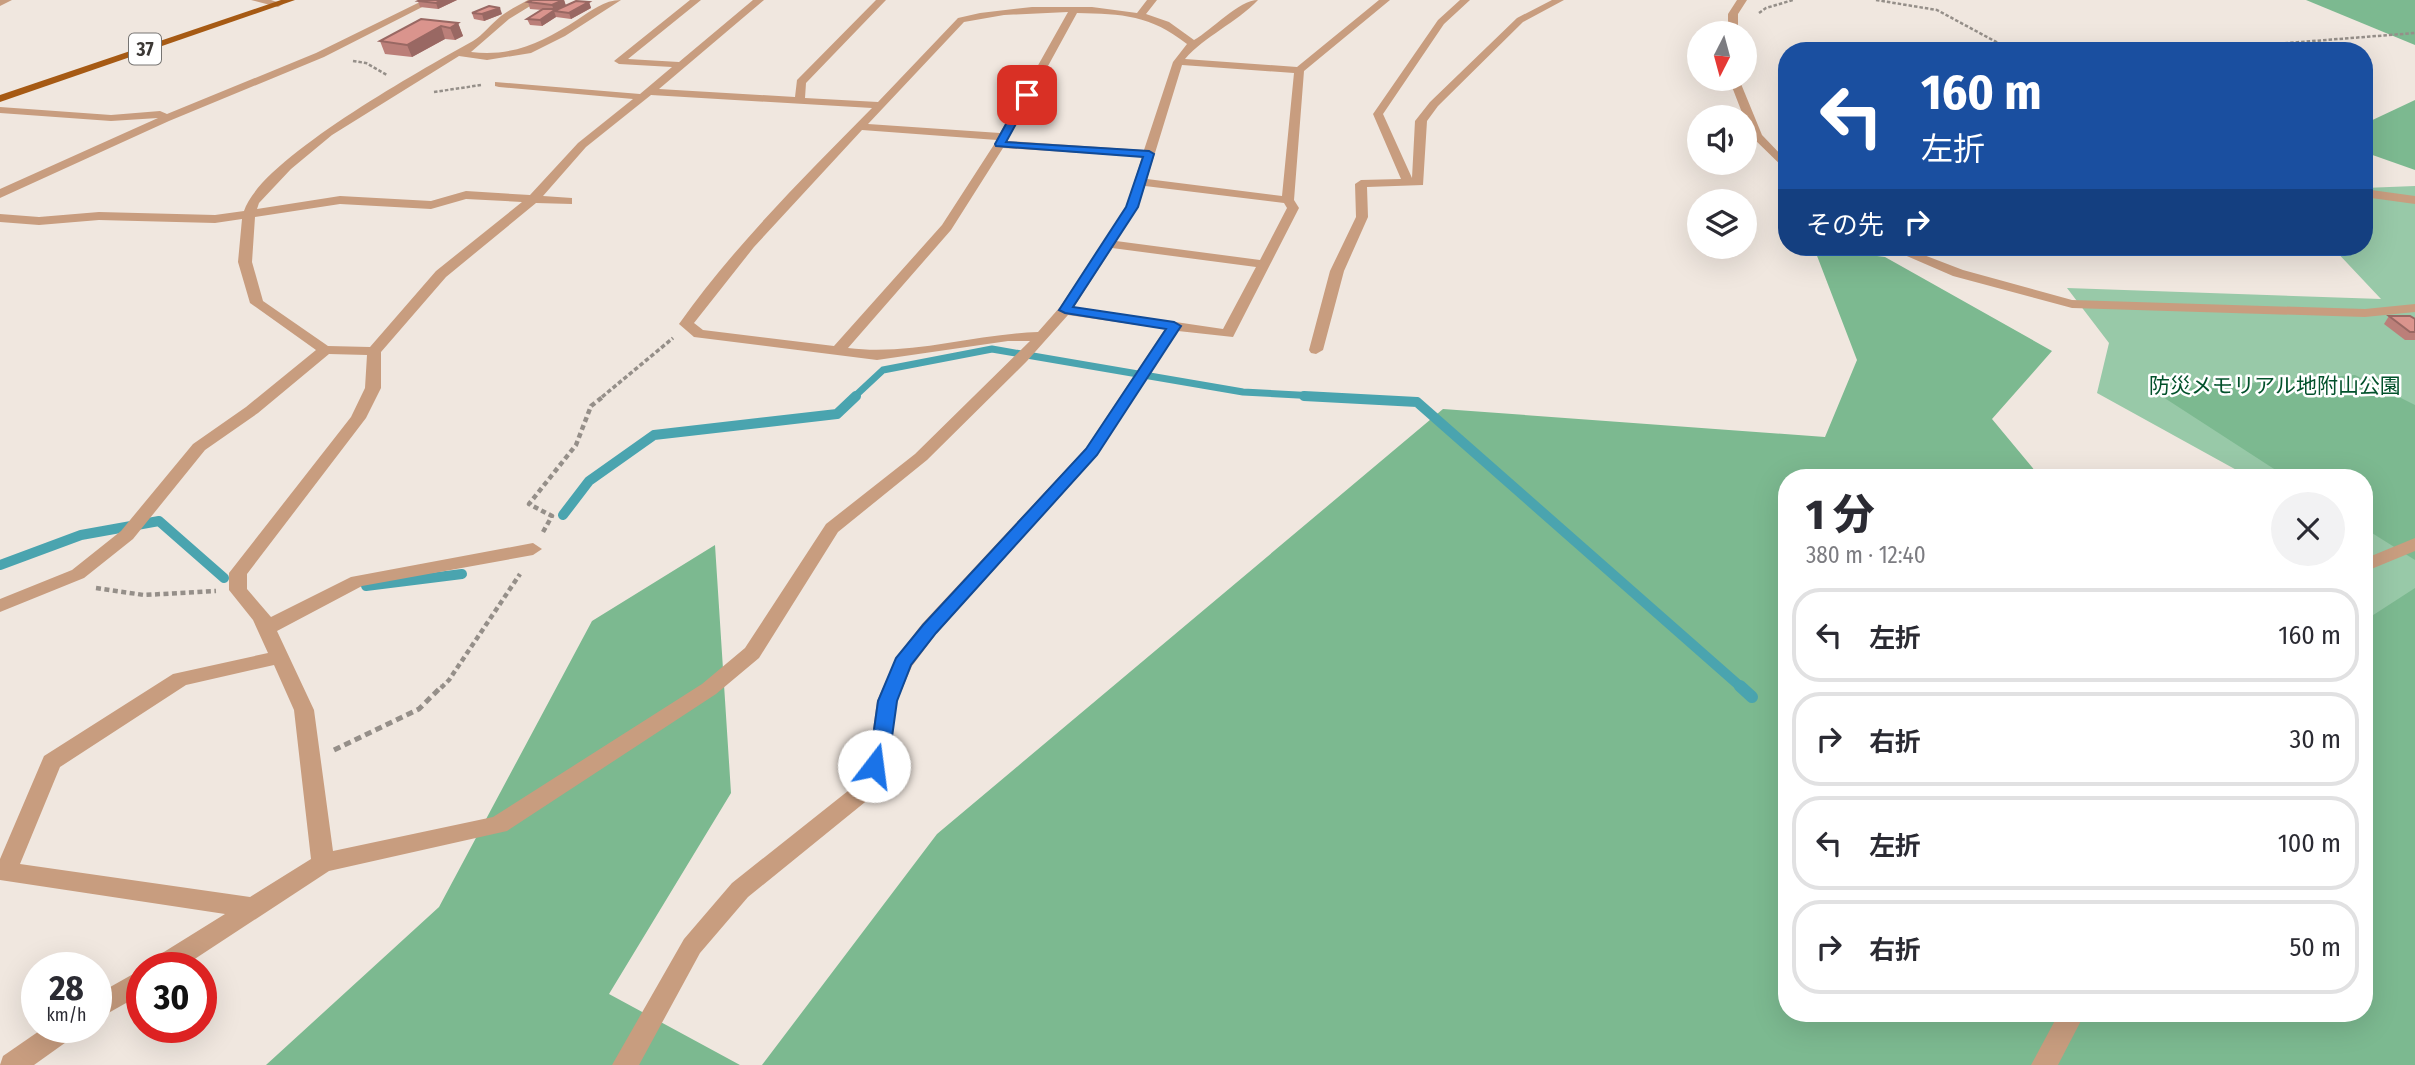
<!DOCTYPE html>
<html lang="ja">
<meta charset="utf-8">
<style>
body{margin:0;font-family:"Fira Sans Condensed","Noto Sans JP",sans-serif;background:#f2f2f3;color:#2b2b33;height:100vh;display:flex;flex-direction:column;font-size:26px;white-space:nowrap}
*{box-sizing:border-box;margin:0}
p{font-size:23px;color:#7c7c81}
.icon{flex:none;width:38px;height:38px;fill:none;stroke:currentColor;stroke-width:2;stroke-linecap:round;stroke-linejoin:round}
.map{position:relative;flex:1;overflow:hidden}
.details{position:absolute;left:1778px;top:469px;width:595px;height:553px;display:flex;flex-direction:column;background:#fff;border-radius:28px;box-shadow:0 7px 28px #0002}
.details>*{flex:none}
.hud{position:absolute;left:1778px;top:42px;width:595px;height:214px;border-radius:28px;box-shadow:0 7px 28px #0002;background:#1a4fa0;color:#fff;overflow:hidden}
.needle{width:46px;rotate:186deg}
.buttons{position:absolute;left:1687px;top:21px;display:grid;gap:14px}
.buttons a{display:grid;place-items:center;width:70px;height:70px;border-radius:50%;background:#fff;box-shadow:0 7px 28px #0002;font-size:35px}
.speed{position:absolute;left:21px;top:952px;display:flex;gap:14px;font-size:35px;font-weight:700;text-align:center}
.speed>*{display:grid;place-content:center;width:91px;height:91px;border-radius:50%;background:#fff;box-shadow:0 7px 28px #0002;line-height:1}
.speed small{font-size:18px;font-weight:400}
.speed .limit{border:10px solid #d22;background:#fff;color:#111}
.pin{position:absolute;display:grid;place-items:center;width:60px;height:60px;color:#fff;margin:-30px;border-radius:14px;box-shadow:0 4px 10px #0006}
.me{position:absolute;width:77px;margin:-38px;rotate:15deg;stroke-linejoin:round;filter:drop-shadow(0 0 5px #0008)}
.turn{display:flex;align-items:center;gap:24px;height:147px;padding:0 28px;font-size:32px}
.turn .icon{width:91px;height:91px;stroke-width:2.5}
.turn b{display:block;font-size:49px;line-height:60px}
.then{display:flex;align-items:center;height:66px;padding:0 28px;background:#0003;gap:14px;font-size:26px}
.round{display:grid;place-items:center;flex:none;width:74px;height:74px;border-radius:37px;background:#f2f2f3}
.head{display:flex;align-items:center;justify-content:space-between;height:119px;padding:0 28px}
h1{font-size:42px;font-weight:800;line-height:52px}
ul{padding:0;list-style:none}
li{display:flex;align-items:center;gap:21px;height:94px;margin:0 14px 10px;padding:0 14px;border:4px solid #e1e1e2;border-radius:28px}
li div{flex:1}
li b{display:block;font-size:26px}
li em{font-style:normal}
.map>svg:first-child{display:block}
.green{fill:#98c9a8}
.forest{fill:#7cb990}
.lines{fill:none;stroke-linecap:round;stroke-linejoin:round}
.stream-far2{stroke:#4aa4af;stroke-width:7}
.stream-far1{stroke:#4aa4af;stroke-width:10}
.stream{stroke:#4aa4af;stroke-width:12}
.path-far3{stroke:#958f89;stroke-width:2.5;stroke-dasharray:3.5 2;stroke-linecap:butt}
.path-far2{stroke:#958f89;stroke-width:3.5;stroke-dasharray:4.5 2.5;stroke-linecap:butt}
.path-far1{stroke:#958f89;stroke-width:4.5;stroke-dasharray:5 3.5;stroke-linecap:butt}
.path{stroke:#958f89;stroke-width:5;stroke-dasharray:7 4.5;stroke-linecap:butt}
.minor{fill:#c89d7f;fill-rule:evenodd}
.major{fill:#a65a14;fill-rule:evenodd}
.wall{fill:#bb7f79}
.shaded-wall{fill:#996863}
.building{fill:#da948d;stroke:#996863;stroke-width:2}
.route{fill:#1a73e8;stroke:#114b97;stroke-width:2}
.labels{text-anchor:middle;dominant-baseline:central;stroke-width:5;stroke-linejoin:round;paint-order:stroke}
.shield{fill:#fff;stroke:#767472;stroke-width:2}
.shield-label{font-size:19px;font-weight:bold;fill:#3c3835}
.park-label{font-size:21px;fill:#02512b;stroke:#fff}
</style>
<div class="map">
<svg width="2415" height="1065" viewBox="0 0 2415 1065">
<rect width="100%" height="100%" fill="#f0e7df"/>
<polygon class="green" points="2415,186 2415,685 2364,655 2364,478 2251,478 2097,393 2109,343 2067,288 2381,299 2332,247 2364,247 2364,188"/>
<g class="forest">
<polygon points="2306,0 2415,0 2415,45"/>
<polygon points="2415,100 2415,170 2364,152 2364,124"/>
<polygon points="1814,248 1885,257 2052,351 1992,419 2041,478 1787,478 1787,1013 2364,1013 2364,621 2415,588 2415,1065 762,1065 937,834 1443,409 1825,437 1857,360"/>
<polygon points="2355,375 2415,405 2415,560 2364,528 2364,478 2288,478 2163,397 2190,388"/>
<polygon points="715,545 731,793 609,994 740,1065 266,1065 439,907 592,621"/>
</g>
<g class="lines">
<polyline class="stream-far2" points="854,397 883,370 992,349 1243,392 1335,397"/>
<g class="stream-far1">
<polyline points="1304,396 1417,402 1742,688"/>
<polyline points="563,515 589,481 654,435 837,414 856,396"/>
<polyline points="0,565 81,535 159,521 224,578"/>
<polyline points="366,586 462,574"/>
</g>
<polyline class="stream" points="1740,686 1752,697"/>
<g class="path-far3">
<polyline points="1876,0 1937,10 2013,51"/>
<polyline points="1759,13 1766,8 1793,0"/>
<polyline points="2186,51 2415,33"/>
<polyline points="353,61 366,63 387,75"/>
<polyline points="434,92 481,85"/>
</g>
<polyline class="path-far2" points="602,397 673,338"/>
<g class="path-far1">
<polyline points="543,532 552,516 529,504 576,445 591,406 604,396"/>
<polyline points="96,588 144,595 216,591"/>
<polyline points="441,688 449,680 520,574"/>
</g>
<polyline class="path" points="334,750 419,709 442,686"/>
<g class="minor">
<polygon points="0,0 12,0 0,6"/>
<polygon points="251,0 271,0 283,4 278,7"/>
<polygon points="424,0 436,0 324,57 169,121 0,198 0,189 158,118 111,121 0,113 0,107 111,115 160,111 167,114 316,53"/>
<path d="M 528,0 L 540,0 L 509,19 L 471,52 C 513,57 543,42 577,20 C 591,11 604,0 621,0 L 565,36 L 531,53 L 487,60 L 459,56 L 332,135 L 291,169 L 259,203 L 257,209 L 340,196 L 431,201 L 466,191 L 530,195 L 578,143 L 633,99 L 499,87 L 495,86 L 495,82 L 640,94 L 672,67 L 619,64 L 614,61 L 690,0 L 701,0 L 628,59 L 679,62 L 753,0 L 764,0 L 659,89 L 795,97 L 797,80 L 876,0 L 886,0 L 806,83 L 805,98 L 878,102 L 958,18 L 980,13 L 1032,7 L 1092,7 L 1137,13 L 1147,0 L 1157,0 L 1146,14 L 1169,22 L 1194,40 C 1212,30 1239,0 1258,0 C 1236,23 1205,36 1185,59 L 1297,67 L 1379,0 L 1390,0 L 1304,71 L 1294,200 L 1299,208 L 1233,337 L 1178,331 L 1098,454 L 936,634 L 912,666 L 897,701 L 891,744 L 875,794 L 748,897 L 700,953 L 639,1065 L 612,1065 L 684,939 L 732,883 L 858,783 L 871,744 L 877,701 L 896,658 L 922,624 L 1086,448 L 1165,329 L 1068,315 L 1027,361 L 927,460 L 838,532 L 759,658 L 716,694 L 507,831 L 329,871 L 181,968 L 148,968 L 151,960 L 225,914 L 0,880 L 0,859 L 44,756 L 173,674 L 268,653 L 253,620 L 229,590 L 229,573 L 351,417 L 365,388 L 367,355 L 329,354 L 258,413 L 205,450 L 133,539 L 84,578 L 0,612 L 0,599 L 72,570 L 121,531 L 193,444 L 246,407 L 316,350 L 250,303 L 238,262 L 242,219 L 215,223 L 99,220 L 39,225 L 0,222 L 0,214 L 39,217 L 99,212 L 215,215 L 244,211 C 260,159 423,69 473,41 C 483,35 491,24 501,16 C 509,10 519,5 528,0 ZM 1068,12 L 1000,133 L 868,124 L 964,22 L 1004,15 ZM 1077,13 C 1123,14 1150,15 1187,44 L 1173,62 L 1144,150 L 1007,141 ZM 1182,65 L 1294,73 L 1282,196 L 1147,179 ZM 651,95 L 872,108 C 804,177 735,245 679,324 L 694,337 L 877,360 L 1008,341 L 1030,341 L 915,454 L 826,524 L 745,648 L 702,684 L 493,817 L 333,851 L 314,710 L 277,631 L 362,586 L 533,555 L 542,549 L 533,543 L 351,577 L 271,617 L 247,589 L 247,574 L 366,418 L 381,388 L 381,352 L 446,277 L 536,203 L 572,204 L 572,198 L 543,196 L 586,147 ZM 862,130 L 997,140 L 942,225 L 834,346 L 703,330 L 694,323 L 754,247 ZM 1003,148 L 1142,157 L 1126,207 L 1060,307 L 1038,332 C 975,334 911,356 848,348 L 951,230 ZM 1145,186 L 1284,203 L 1287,208 L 1260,260 L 1116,241 L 1138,207 ZM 466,199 L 522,202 L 436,271 L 370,347 L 328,346 L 263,301 L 252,262 L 255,217 L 340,204 L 431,209 ZM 1112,248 L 1256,267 L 1223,329 L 1074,307 ZM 274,665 L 294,710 L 311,859 L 250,897 L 20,864 L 60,767 L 186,685 Z"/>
<polygon points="1460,0 1470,0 1444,24 1383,114 1412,178 1415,121 1430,102 1517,18 1552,0 1564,0 1523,22 1438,106 1427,121 1423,185 1367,187 1368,217 1344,271 1323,350 1316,354 1311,353 1309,350 1330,271 1356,217 1355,184 1361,180 1401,179 1373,114 1438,20"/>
<polygon points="1737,0 1747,0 1738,14 1738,33 1728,33 1728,14"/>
<polygon points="1729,79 1739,79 1762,135 1787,161 1787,171 1751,136"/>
<polygon points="2364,189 2415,196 2415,204 2364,197"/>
<polygon points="1886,247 1903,247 1963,270 2072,300 2365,309 2415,304 2415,312 2365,317 2072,308 1953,276"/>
<polygon points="2415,538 2415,551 2364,572 2364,559"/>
<polygon points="142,969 142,994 96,1020 96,995"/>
<polygon points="2059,1013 2085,1013 2058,1065 2031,1065"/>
<polygon points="45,1027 80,1027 76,1035 34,1065 0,1065 3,1056"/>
</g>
<polygon class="major" points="281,0 295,0 0,102 0,95"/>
</g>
<g class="wall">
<polygon points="420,0 457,0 438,9 420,7 418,1"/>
<polygon points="564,0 566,6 589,2 591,8 571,19 556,17 542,26 530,25 527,19 542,10 530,9 528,2"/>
<polygon points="472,13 502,14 484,21 474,19"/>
<polygon points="421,19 458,23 463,36 455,40 445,39 412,57 385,54 380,41"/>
<polygon points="2389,316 2415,319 2415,340 2405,340 2384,324"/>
</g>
<g class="shaded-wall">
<polygon points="442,0 457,0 438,9 436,3"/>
<polygon points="564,0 566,6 554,11 556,17 542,26 540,20 554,11 552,5"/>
<polygon points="589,2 591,8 571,19 569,13"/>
<polygon points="500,8 502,14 484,21 482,14"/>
<polygon points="458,23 463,36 455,40 450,28"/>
<polygon points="441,26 445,39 412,57 407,45"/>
</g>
<g class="building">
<polygon points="420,0 442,0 436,3 418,1"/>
<polygon points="532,0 563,0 552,5 528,2"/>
<polygon points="576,1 589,2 569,13 554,11"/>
<polygon points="489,6 500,8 482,14 472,13"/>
<polygon points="543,9 556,9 540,20 527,19"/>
<polygon points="421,19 458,23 450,28 441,26 407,45 380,41"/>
<polygon points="2389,316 2410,316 2415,319 2415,332 2410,332"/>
</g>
<polygon class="route" points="1027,92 1032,95 1006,142 1149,151 1154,154 1138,207 1073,307 1174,322 1181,326 1097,455 936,633 911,665 897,701 891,744 881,771 874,773 867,771 864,766 872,744 878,701 896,658 923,625 1086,449 1166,329 1065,313 1059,310 1126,207 1143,157 996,146 995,144 1022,95"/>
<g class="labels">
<rect class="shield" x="129" y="33.5" width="32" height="31" rx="5"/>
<g class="shield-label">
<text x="145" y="49">37</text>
</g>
<g class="park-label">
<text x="2275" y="386">防災メモリアル地附山公園</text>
</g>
</g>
</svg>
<div class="buttons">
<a><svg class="needle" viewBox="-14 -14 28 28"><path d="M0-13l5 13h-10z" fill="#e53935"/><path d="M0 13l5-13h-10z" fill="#7c7c81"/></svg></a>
<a><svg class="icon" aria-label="sound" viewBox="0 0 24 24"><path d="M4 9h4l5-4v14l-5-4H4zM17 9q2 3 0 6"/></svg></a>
<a><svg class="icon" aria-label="layers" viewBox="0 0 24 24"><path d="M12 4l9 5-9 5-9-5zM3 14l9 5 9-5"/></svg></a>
</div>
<div class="speed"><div>28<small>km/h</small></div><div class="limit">30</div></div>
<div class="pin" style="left:1027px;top:95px;background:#d93025"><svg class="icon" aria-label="arrive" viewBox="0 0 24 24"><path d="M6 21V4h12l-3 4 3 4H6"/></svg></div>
<svg class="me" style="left:874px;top:766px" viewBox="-20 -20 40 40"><circle r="19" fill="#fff"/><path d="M0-13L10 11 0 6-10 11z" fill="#1a73e8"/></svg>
<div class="hud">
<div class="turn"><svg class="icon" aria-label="left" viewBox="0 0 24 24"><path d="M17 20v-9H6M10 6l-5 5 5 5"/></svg><div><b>160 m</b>左折</div></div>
<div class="then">その先<svg class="icon" aria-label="right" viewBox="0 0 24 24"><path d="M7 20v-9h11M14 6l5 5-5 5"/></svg></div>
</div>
<section class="details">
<div class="head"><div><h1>1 分</h1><p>380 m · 12:40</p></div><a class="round"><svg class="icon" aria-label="close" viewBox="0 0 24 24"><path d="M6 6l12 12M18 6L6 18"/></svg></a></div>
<ul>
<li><svg class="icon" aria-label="left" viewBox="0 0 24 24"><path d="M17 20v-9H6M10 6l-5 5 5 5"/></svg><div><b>左折</b></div><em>160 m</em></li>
<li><svg class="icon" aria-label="right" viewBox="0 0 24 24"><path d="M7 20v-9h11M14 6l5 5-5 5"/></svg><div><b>右折</b></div><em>30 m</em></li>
<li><svg class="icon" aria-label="left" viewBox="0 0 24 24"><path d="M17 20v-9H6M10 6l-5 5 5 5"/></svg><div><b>左折</b></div><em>100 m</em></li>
<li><svg class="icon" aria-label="right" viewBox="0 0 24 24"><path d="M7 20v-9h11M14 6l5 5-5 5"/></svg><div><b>右折</b></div><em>50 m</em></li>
</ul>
</section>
</div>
